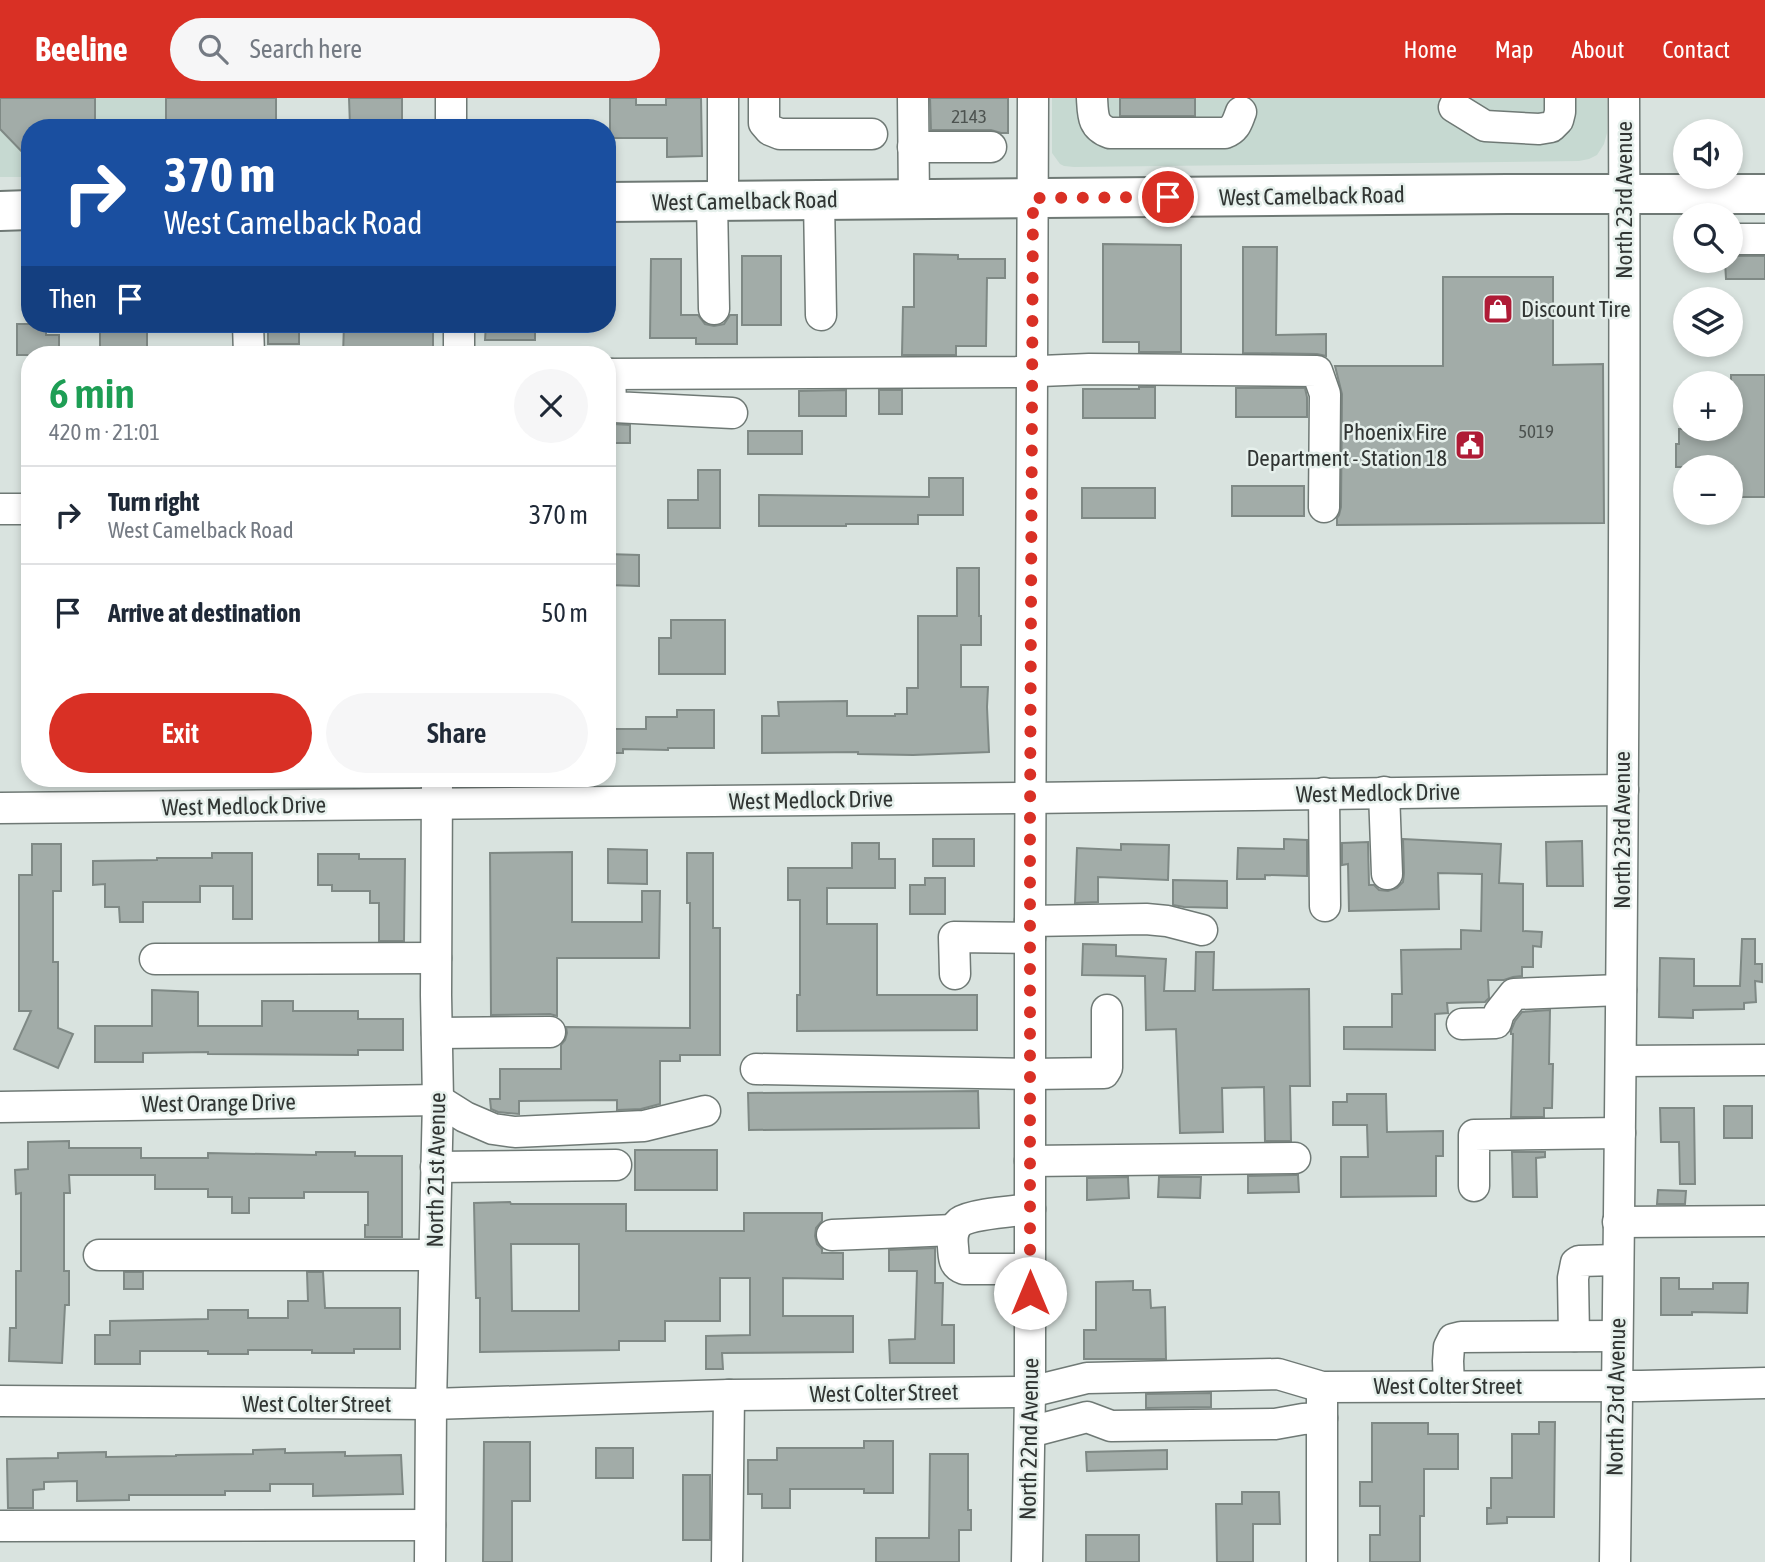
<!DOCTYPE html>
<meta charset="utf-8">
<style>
body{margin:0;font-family:"Asap Condensed",sans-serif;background:#f6f6f7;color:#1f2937;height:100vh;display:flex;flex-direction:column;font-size:26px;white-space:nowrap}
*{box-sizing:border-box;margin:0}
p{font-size:23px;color:#747a83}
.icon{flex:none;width:38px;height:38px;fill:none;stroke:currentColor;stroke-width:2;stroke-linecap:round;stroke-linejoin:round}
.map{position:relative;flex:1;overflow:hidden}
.sheet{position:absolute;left:21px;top:248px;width:595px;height:441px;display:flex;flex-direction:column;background:#fff;border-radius:28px;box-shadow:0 4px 10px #0003}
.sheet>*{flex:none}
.top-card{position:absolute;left:21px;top:21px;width:595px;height:214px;border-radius:28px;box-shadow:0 4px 10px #0003;background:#1a4fa0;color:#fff;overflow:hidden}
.controls{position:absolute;left:1673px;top:21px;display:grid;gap:14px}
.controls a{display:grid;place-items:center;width:70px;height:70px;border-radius:50%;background:#fff;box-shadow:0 4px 10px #0003;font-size:35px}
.pin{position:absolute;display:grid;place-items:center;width:60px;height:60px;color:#fff;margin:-30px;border:4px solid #fff;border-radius:50%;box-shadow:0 2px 7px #0007}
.me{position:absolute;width:77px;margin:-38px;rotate:0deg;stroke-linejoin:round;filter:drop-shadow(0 0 5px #0008)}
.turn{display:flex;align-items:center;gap:24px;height:147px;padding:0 28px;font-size:32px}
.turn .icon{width:91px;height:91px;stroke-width:2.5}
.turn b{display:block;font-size:49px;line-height:60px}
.then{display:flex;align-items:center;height:66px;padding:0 28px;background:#0003;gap:14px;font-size:26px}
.round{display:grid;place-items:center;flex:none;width:74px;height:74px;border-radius:37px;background:#f6f6f7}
.overview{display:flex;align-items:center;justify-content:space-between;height:119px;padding:0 28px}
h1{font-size:42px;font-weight:600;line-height:52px;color:#1e9e55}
.button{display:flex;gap:14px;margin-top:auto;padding:14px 28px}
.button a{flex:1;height:80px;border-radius:42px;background:#d93025;color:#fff;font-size:28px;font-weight:600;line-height:80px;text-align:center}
.button a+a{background:#f6f6f7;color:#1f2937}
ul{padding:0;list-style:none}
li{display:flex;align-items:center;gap:21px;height:98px;padding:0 28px;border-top:2px solid #e0e1e3}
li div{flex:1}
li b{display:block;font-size:26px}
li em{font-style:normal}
header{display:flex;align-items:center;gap:42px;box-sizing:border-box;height:98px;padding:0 35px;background:#d93025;color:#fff}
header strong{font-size:33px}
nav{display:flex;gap:38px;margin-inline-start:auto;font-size:24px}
.search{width:490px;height:63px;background:#f6f6f7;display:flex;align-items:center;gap:18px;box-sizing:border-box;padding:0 24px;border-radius:38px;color:#747a83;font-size:26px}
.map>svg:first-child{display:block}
.built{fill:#c6d9d1}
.building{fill:#a2aca8;stroke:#7f8985;stroke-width:2;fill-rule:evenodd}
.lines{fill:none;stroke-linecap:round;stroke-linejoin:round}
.minor-casing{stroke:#6f7975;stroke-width:33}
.major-casing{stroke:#6f7975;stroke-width:42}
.minor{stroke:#fff;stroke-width:30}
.major{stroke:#fff;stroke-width:38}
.route{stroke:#d93025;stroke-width:12;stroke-dasharray:0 21.6}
.labels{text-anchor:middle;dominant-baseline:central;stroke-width:5;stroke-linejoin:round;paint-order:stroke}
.number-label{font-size:19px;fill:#4d5350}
.street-label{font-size:23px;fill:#313533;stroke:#e6f0ec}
.poi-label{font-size:23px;fill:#313533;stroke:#e6f0ec;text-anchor:start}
</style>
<header>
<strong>Beeline</strong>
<div class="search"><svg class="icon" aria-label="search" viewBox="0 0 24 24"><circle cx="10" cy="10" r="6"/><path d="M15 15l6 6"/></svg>Search here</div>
<nav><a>Home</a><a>Map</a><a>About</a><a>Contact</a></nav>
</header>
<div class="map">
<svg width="1765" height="1464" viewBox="0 0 1765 1464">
<rect width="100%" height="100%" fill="#d9e3df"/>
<g class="built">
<polygon points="0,0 276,0 276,30 30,30 30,79 0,79"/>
<polygon points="1052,0 1607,0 1607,35 1604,46 1597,57 1589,61 1579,63 1074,69 1064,68 1060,66 1052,55"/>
</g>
<g class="building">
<polygon points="0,0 95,0 95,30 30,30 30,62 0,31"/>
<rect x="166" y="0" width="110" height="30"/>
<polygon points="349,0 402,0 402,30 350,28"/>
<polygon points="610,0 636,0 636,7 666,7 666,0 701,0 702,58 667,59 667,40 610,40"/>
<polygon points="930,0 1008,0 1008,35 1001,35 991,32 931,32"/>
<rect x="1120" y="0" width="75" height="18"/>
<polygon points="1103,146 1181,147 1181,254 1139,254 1139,244 1103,244"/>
<polygon points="1243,149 1277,149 1276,237 1326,236 1326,258 1317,256 1243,255"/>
<polygon points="914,156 958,157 958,161 1005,161 1005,180 987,180 986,248 956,248 956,257 902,257 903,209 914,209"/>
<rect x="742" y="158" width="39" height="69"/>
<polygon points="1731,158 1765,158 1765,181 1726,181 1725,163 1731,163"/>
<polygon points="651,161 681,161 681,217 698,217 705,226 714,228 724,226 730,217 737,217 737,246 696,246 696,240 650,240"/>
<polygon points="1443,179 1553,179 1553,267 1603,266 1604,425 1337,427 1337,420 1339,417 1341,409 1342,296 1335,268 1443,268"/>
<polygon points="17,226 46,226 46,237 59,237 59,257 17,257"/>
<rect x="100" y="226" width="47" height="25"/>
<polygon points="344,226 433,226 433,257 343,257"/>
<polygon points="486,226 535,226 535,242 485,242"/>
<rect x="268" y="230" width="31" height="16"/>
<polygon points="1731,277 1765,277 1765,399 1731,399 1731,369 1676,369 1676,346 1679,346 1679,331 1731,331"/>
<polygon points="1139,289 1155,289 1155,320 1083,320 1083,291 1139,291"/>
<polygon points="1236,290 1305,290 1307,299 1307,319 1236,319"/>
<polygon points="846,292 846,318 799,318 799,293"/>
<rect x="879" y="292" width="23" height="24"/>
<polygon points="607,324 613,326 630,327 630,345 607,345"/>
<rect x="748" y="333" width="54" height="23"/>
<polygon points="698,372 720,372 720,430 668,430 668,402 698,402"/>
<polygon points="929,380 963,380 963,417 918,417 918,426 846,426 846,428 759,428 759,397 929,399"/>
<rect x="1232" y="388" width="72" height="30"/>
<rect x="1082" y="390" width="73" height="30"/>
<polygon points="607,456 639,457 639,488 607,487"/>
<polygon points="957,470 979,470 979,518 981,518 981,547 961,547 961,589 988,589 987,609 989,654 913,657 858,656 858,654 762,655 762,618 779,618 778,604 847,603 847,618 895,618 895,616 907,616 907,590 918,590 918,518 957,518"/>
<polygon points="671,522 725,522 725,576 659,576 659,540 671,540"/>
<polygon points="677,612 714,612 714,650 668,650 668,652 623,651 623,655 607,655 607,631 646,631 646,619 677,619"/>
<rect x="933" y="741" width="41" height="27"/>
<polygon points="1284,741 1307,742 1307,778 1265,777 1265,781 1237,781 1238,750 1284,751"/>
<polygon points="1403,741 1501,746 1499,785 1523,786 1523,833 1542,834 1541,849 1533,848 1533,869 1522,869 1522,878 1513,879 1504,882 1488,882 1489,900 1485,904 1447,905 1448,915 1435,916 1435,952 1344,951 1344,929 1392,929 1392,896 1402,896 1401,852 1461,851 1461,832 1481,833 1482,776 1438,775 1439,811 1349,813 1348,766 1342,767 1342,745 1368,744 1369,787 1374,787 1379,792 1388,793 1397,790 1403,784 1404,775"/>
<polygon points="1582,743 1583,788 1547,788 1546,744"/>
<polygon points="852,745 879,745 879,761 895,761 895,790 827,790 827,826 877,826 877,897 977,897 977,932 797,933 797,897 800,897 800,802 788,802 788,770 852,770"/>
<polygon points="32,746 61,746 61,793 53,793 53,864 58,864 58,930 73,936 58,970 14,951 31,913 19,913 19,777 32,777"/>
<polygon points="1121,746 1169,747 1168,782 1098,779 1098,804 1075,805 1077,750 1121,752"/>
<polygon points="608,751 647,752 647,786 608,785"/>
<polygon points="572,754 572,824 642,824 642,793 660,793 659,860 557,860 557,918 550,916 491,917 490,755"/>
<polygon points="212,755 252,755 252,821 233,821 233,788 200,788 200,804 143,804 143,824 120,824 119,809 105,809 105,786 93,787 93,763 157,762 157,760 212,760"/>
<polygon points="687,755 713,755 713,830 720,830 720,957 680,957 680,963 660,963 660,1006 641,1011 617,1012 617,1002 519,1003 519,1016 498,1014 491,1011 490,1001 500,1001 500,971 561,971 561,947 565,942 567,935 566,929 690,930 690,805 687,805"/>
<polygon points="318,756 359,756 359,761 405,761 404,843 379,843 379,805 370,805 370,793 332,793 332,787 318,787"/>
<polygon points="925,780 945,780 945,816 910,816 910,787 925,787"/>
<polygon points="1173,782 1227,783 1227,810 1184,809 1173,807"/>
<polygon points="1742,841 1755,841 1755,866 1762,866 1762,884 1755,883 1756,904 1744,905 1744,911 1693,912 1693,920 1659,919 1660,860 1694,861 1694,888 1740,888"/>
<polygon points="1083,846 1116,847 1116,858 1166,861 1164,893 1195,893 1196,854 1214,854 1213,892 1309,891 1310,988 1290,988 1291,1043 1265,1043 1264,989 1222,990 1223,1034 1180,1035 1176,931 1146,932 1145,878 1082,877"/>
<polygon points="152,892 198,894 198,928 262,928 262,903 293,903 293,913 358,913 358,921 403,921 403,952 358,952 358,957 208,956 208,954 143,955 143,964 95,964 95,928 152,928"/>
<polygon points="1550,912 1549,966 1553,966 1552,1010 1544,1010 1544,1019 1511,1019 1513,936 1511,936 1511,933 1515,923 1522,914"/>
<polygon points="978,993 979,1030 749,1032 748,995"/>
<polygon points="1347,996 1386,996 1387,1034 1443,1033 1443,1058 1436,1058 1436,1098 1341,1099 1341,1059 1368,1059 1367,1027 1333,1027 1333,1004 1347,1004"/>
<rect x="1724" y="1008" width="28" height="32"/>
<polygon points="1660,1010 1694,1010 1695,1086 1680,1086 1679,1044 1661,1044"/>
<polygon points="69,1043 69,1050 141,1050 141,1060 208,1060 208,1055 316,1057 316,1054 355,1054 355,1058 402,1058 402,1139 365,1139 365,1127 368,1127 368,1094 304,1094 304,1100 249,1100 249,1115 232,1115 232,1099 208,1099 208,1091 155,1091 155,1077 69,1077 70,1095 64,1095 64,1173 69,1173 69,1207 65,1207 62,1265 9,1263 10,1230 16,1230 16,1173 21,1173 21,1095 16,1096 15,1072 28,1071 28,1044"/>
<rect x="635" y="1052" width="82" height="40"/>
<polygon points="1512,1054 1545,1054 1545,1059 1536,1060 1537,1099 1513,1099"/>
<polygon points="1295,1077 1298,1077 1299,1094 1248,1095 1248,1078"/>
<polygon points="1128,1079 1129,1100 1087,1102 1087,1080"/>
<polygon points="1159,1079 1201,1079 1200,1100 1158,1099"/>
<polygon points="1658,1092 1686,1093 1685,1106 1657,1106"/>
<path d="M 510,1104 L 511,1106 L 626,1106 L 626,1133 L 744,1133 L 744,1115 L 822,1115 L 822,1123 L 816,1130 L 815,1138 L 817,1146 L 822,1151 L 822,1155 L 843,1155 L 843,1181 L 783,1180 L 783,1218 L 853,1218 L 853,1254 L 722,1255 L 723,1271 L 706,1271 L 706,1238 L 750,1237 L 750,1180 L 720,1180 L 720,1223 L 665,1223 L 665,1243 L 619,1243 L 619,1252 L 480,1254 L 480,1200 L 476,1200 L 474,1105 ZM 511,1146 L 579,1146 L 579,1213 L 512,1213 Z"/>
<polygon points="935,1150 935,1185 943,1185 942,1227 954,1227 954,1265 890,1265 889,1242 915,1241 917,1173 889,1173 889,1152"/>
<rect x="124" y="1174" width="19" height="17"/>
<polygon points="307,1174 323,1174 325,1210 400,1210 400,1251 354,1251 354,1255 312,1255 312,1252 248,1252 248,1256 208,1256 208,1253 140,1253 140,1266 95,1266 95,1237 110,1237 110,1223 208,1221 208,1212 248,1212 248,1220 288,1220 288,1203 308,1203"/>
<polygon points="1661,1180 1679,1180 1679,1191 1713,1191 1713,1185 1748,1185 1747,1215 1692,1214 1692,1217 1661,1217"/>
<polygon points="1133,1183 1133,1192 1150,1192 1151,1210 1165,1209 1166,1261 1084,1261 1084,1232 1096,1232 1096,1184"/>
<polygon points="1211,1295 1211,1309 1146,1310 1146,1296"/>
<polygon points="1539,1324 1555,1324 1554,1419 1507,1419 1507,1425 1487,1426 1487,1410 1491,1410 1491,1380 1512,1380 1512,1336 1539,1336"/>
<polygon points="1372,1325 1428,1325 1428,1336 1458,1336 1458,1371 1424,1371 1424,1418 1420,1418 1420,1464 1370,1464 1370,1437 1380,1437 1380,1408 1360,1408 1360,1384 1372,1384"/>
<polygon points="864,1343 893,1343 893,1395 864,1395 864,1391 790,1391 790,1410 762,1410 762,1396 748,1396 748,1362 777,1362 777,1350 864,1350"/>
<polygon points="484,1344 530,1344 530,1403 512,1403 512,1464 483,1464"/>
<rect x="596" y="1350" width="37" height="30"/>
<polygon points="285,1351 285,1355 345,1354 345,1358 401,1357 403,1396 313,1398 313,1386 270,1386 270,1393 225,1393 225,1397 129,1397 129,1402 77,1403 77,1383 44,1384 44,1391 33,1392 33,1410 8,1410 7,1361 58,1360 58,1355 106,1354 106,1359 176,1358 176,1357 253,1356 253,1352"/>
<polygon points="1167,1352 1167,1371 1087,1373 1086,1354"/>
<polygon points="930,1356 968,1356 968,1412 971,1412 971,1432 959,1432 959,1464 876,1464 876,1440 929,1440"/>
<rect x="683" y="1377" width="27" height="65"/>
<polygon points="1242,1394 1279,1394 1280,1426 1253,1426 1253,1464 1217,1464 1216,1406 1242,1406"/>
<rect x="1086" y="1437" width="53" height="27"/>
</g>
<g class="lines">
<g class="minor-casing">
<g id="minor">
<polyline points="451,0 451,30"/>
<polyline points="723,0 723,103"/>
<polyline points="764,0 764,25 770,32 780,36 872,36"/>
<polyline points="913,0 914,102"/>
<path d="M 1092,0 C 1093,17 1092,29 1110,35 L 1225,35 C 1236,31 1237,24 1241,14"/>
<polyline points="1454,9 1485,28 1539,31 1551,29 1558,22 1560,14 1560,0"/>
<polyline points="913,49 991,49"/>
<polyline points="819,102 821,217"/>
<polyline points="712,103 714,211"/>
<polyline points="1731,141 1765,141"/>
<polyline points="248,226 249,257"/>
<polyline points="459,226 459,257"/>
<polyline points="607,276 1016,274 1089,271 1317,273 1325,296 1324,409"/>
<polyline points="610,276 611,306 614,309 732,315"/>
<polyline points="0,411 30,411"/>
<polyline points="1384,694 1387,776"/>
<polyline points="1324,695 1325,808"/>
<polyline points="0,710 1030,700 1623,692"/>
<polyline points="1030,823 1146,821 1167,823 1202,832"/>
<polyline points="155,861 436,860"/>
<polyline points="955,876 954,839 1030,840"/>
<polyline points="1462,926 1496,925 1499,915 1514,896 1621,892"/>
<polyline points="437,935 550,934"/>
<polyline points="1621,963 1765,962"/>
<polyline points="756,971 1030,976 1104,975 1107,970 1107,912"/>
<polyline points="0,1009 438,1002 465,1019 493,1031 515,1034 644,1028 705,1013"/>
<polyline points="1030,1063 1295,1060"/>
<polyline points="436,1069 616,1067"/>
<polyline points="1474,1088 1474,1037 1620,1035"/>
<path d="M 1030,1111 C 1015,1113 971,1116 960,1124 C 952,1131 952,1140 953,1149 C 954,1160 953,1167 964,1171 L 1030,1171"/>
<polyline points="1618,1124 1765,1123"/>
<polyline points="832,1137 954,1132"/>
<polyline points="99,1157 434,1157"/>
<polyline points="1574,1238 1573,1180 1576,1165 1579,1163 1617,1162"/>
<polyline points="1449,1288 1448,1263 1449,1249 1453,1241 1461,1239 1617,1238"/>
<polyline points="0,1303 431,1306 729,1297 1030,1294 1087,1280 1278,1276 1322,1289 1641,1288 1765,1285"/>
<polyline points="1030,1334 1087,1319 1111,1328 1275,1326 1303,1321 1322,1320"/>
<polyline points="0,1428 430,1427"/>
<polyline points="430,1464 431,1306 438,1002 436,897 437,681"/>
<polyline points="727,1464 729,1297"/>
<polyline points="1027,1464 1030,1294 1030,823 1033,0"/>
<polyline points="1322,1464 1322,1300"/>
<path d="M 1615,1464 C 1621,976 1626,488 1624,0"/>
</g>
</g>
<g class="major-casing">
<g id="major">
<polyline points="607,104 1507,96 1765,96"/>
<polyline points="0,113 30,112"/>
</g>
</g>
<use href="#minor" class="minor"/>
<use href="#major" class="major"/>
</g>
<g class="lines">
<polyline class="route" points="1030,1195 1030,724 1033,100 1168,99"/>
</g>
<defs>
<g id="shop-square" transform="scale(1.575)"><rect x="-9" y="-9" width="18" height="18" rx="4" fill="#af1b36" stroke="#e6f0ec"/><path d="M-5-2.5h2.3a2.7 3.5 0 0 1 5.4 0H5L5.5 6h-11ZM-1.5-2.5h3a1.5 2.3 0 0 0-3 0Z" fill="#fff"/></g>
<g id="civic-square" transform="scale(1.575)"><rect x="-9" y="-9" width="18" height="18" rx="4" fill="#af1b36" stroke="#e6f0ec"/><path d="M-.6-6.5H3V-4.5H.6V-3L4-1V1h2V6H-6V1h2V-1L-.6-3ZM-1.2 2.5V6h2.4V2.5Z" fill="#fff"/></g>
</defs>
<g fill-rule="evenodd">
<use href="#shop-square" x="1498" y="211"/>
<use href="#civic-square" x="1470" y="347"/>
</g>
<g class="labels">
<g class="number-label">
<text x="969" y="18">2143</text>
<text x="1536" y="333">5019</text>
</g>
<g class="street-label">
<text transform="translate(1312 98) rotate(-1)">West Camelback Road</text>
<text transform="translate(1624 102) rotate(-90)">North 23rd Avenue</text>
<text transform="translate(745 103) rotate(-1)">West Camelback Road</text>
<text transform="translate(1378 695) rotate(-1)">West Medlock Drive</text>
<text transform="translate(811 702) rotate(-1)">West Medlock Drive</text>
<text transform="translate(244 708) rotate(-1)">West Medlock Drive</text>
<text transform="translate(1622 732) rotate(-90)">North 23rd Avenue</text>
<text transform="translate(219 1005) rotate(-1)">West Orange Drive</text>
<text transform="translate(436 1072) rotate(-89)">North 21st Avenue</text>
<text x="1448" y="1288">West Colter Street</text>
<text transform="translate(884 1295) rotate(-1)">West Colter Street</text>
<text transform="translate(1616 1299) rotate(-89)">North 23rd Avenue</text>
<text x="317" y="1306">West Colter Street</text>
<text transform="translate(1029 1341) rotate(-89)">North 22nd Avenue</text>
</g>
<g class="poi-label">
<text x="1521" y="211">Discount Tire</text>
<text x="1447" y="334" text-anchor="end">Phoenix Fire<tspan x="1447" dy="26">Department - Station 18</tspan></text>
</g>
</g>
</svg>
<div class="controls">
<a><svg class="icon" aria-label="sound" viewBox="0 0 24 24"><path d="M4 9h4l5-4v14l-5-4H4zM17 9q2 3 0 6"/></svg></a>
<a><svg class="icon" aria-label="search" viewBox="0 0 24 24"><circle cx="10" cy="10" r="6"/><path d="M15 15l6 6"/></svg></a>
<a><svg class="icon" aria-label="layers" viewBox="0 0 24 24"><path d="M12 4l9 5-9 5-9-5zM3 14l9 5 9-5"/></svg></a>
<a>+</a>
<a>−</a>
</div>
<div class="pin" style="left:1168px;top:99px;background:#d93025"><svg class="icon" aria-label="arrive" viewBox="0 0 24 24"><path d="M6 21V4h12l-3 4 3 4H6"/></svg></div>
<svg class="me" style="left:1030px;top:1195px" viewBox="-20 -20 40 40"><circle r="19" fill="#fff"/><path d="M0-13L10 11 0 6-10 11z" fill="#d93025"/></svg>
<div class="top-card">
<div class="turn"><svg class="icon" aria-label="right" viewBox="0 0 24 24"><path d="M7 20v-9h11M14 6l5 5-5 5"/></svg><div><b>370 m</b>West Camelback Road</div></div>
<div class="then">Then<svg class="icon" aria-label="arrive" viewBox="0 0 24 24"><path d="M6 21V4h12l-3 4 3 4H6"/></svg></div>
</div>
<section class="sheet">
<div class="overview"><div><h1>6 min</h1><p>420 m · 21:01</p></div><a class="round"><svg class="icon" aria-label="close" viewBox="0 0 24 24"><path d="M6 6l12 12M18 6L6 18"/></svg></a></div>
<ul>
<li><svg class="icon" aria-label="right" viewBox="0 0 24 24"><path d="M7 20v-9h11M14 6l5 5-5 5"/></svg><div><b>Turn right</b><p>West Camelback Road</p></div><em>370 m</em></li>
<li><svg class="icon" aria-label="arrive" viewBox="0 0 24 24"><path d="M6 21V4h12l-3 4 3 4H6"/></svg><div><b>Arrive at destination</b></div><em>50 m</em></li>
</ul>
<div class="button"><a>Exit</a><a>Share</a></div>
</section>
</div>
